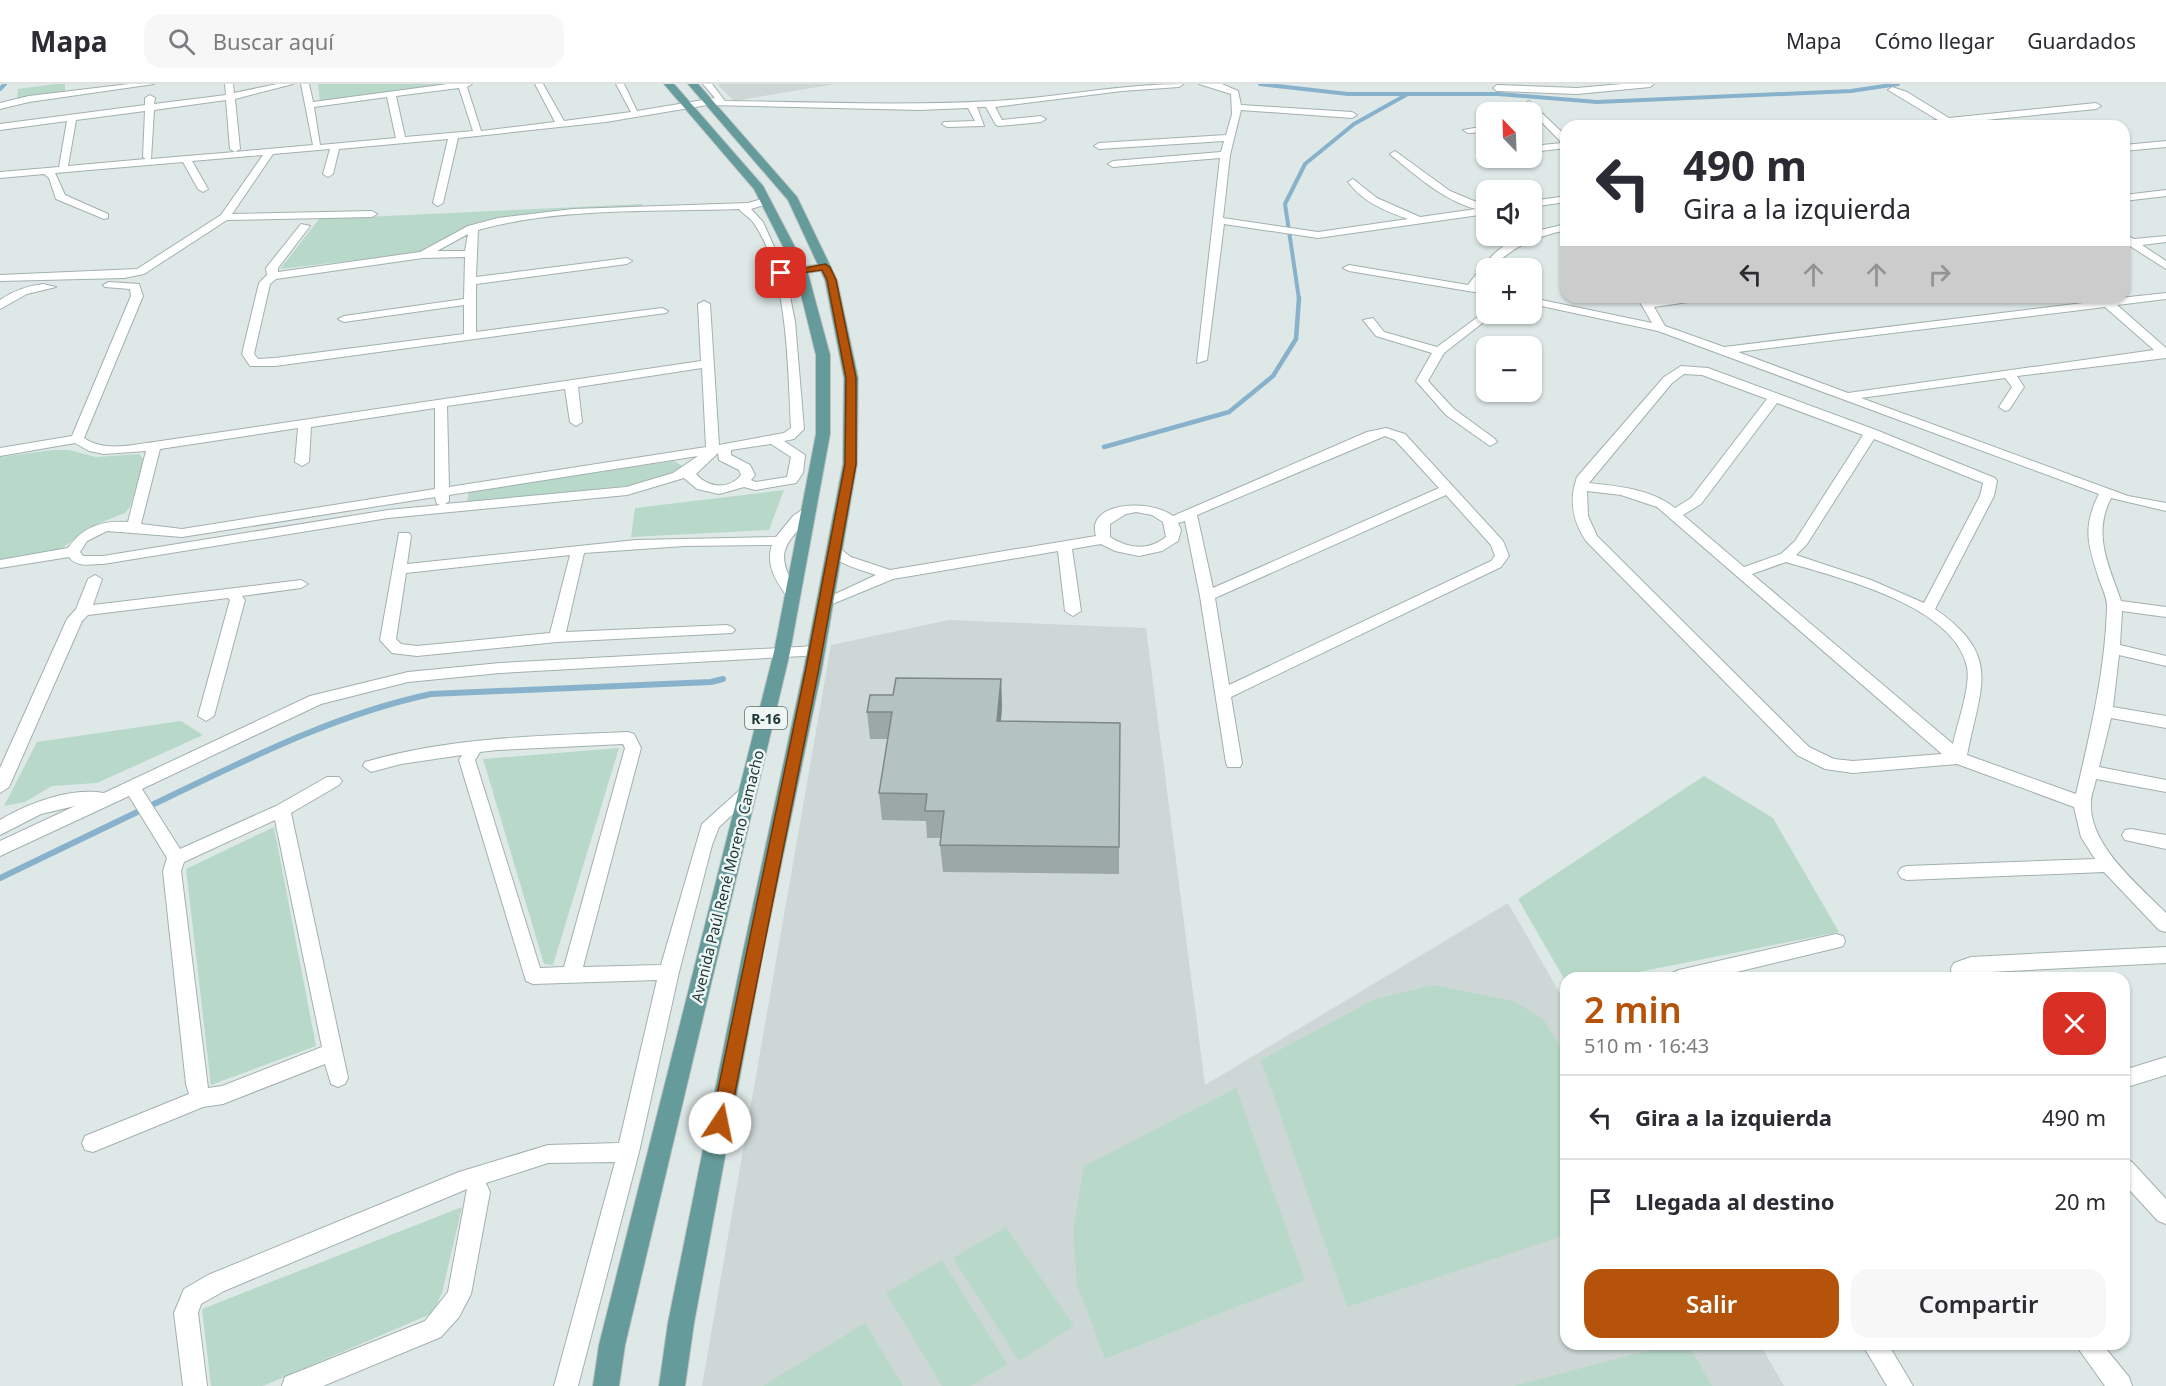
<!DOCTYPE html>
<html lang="es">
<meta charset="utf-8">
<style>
body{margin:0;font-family:"Noto Sans",sans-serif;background:#f7f7f7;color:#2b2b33;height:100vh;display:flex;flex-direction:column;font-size:22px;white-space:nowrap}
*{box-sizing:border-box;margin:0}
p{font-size:20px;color:#7c7c81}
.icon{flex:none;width:33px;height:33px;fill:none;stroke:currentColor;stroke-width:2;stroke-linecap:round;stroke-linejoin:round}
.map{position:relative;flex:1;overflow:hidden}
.drawer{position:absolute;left:1560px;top:888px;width:570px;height:378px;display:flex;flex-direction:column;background:#fff;border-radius:18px;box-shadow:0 2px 4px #0004}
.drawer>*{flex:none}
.top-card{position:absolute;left:1560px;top:36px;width:570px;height:183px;border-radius:18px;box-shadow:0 2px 4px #0004;background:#fff;color:#2b2b33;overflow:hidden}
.needle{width:39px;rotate:337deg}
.buttons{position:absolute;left:1476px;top:18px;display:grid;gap:12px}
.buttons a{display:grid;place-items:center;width:66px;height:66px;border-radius:12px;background:#fff;box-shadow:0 2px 4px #0004;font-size:30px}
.pin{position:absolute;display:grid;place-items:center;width:51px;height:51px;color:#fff;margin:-26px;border-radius:12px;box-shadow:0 3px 9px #0006}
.me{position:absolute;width:66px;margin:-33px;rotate:11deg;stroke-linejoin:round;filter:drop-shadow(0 0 4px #0008)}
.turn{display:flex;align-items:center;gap:21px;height:126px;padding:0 24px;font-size:27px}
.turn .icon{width:78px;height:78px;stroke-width:2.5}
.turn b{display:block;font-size:42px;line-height:51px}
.lanes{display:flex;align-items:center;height:57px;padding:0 24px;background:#0003;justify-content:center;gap:30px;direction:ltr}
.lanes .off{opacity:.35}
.round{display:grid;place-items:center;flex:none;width:63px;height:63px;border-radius:18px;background:#f7f7f7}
.overview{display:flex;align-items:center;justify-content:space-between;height:102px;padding:0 24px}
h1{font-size:36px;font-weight:600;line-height:45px;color:#b45309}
.cta{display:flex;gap:12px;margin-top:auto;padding:12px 24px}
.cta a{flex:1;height:69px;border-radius:18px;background:#b45309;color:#fff;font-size:24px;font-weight:600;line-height:69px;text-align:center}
.cta a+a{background:#f7f7f7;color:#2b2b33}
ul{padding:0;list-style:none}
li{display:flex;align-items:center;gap:18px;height:84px;padding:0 24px;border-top:2px solid #e1e1e2}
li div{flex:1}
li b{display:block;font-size:22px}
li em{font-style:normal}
header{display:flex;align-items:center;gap:36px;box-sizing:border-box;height:84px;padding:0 30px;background:#fff;border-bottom:2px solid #e1e1e2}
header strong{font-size:28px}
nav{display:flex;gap:33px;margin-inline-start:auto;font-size:21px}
.search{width:420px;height:54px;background:#f7f7f7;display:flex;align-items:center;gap:15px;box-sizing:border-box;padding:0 21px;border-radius:18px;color:#7c7c81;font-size:22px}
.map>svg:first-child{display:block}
.built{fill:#cdd8d6}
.green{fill:#b8d9c9}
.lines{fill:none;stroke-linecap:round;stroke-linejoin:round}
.stream-far2{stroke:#88b2cc;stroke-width:4}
.stream-far1{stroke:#88b2cc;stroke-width:4.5}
.stream{stroke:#88b2cc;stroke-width:6}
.street-casing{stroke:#a2b0af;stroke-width:2}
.primary-casing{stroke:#bcc3c3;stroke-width:2}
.street{fill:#fff;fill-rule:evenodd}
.primary{fill:#659c9b;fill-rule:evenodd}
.wall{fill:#9ba8a5}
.shaded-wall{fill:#7e8886}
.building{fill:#b4c3c0;stroke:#7e8886;stroke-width:1.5}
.route{fill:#b45309;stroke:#753606;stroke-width:1.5}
.labels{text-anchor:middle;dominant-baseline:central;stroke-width:5;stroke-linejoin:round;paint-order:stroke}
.shield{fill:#eef6f4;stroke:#5e7070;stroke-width:1.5}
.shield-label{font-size:14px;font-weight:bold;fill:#213737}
.street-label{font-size:15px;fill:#213737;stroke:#eef6f4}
</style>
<header>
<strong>Mapa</strong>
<div class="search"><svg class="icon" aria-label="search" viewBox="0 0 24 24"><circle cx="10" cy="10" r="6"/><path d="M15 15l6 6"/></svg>Buscar aquí</div>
<nav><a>Mapa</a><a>Cómo llegar</a><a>Guardados</a></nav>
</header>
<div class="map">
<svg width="2166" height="1302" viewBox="0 0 2166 1302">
<rect width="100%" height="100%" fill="#dee9e7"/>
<g class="built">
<polygon points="717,0 836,0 734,17"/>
<polygon points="949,536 1146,544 1205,1001 1508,819 1566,920 1566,1260 1760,1260 1784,1302 702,1302 831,561"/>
</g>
<g class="green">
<polygon points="56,0 65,0 65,7 17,14 18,5"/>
<polygon points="318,0 452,0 320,18"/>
<polygon points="643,120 641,123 500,134 471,140 417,169 280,185 319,135"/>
<polygon points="52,366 69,366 96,373 139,370 144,376 130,423 125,429 90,443 60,466 0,477 0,373"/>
<polygon points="674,377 684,383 658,395 636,401 467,418 469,407"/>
<polygon points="784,406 769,446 631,453 635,424"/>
<polygon points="181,637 203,651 97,699 52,702 25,718 4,722 37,658"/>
<polygon points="619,664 553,881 544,880 483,675"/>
<polygon points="1704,692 1773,734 1839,848 1609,894 1566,894 1566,898 1518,815"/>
<polygon points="274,743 316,962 211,1001 186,785"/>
<polygon points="1433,901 1513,917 1543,935 1566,971 1566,1151 1347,1223 1261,976 1375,915"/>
<polygon points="1236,1004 1305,1196 1105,1275 1077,1201 1073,1147 1084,1082"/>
<polygon points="462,1123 442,1209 433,1229 263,1302 211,1302 202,1225"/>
<polygon points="1006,1143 1074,1242 1019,1277 953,1174"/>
<polygon points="942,1176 1007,1280 971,1302 942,1302 886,1209"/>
<polygon points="865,1239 903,1302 763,1302"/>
<polygon points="1673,1260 1688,1260 1712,1302 1514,1302"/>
</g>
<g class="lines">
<g class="stream-far2">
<polyline points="1260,0 1348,10 1498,10 1597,18 1851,7 1898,0"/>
<polyline points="0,5 5,0"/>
<polyline points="1299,215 1285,120 1305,80 1354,40 1406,11"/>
</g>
<polyline class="stream-far1" points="1104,363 1229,328 1273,292 1296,255 1299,214"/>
<path class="stream" d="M 0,794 C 60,765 121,736 181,707 C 262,668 342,629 431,610 L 711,598 L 723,595"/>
<g class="street-casing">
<g id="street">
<polygon points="129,0 154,0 29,18 0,25 0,19 29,12"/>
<path d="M 225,0 L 233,0 L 234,9 L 277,0 L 293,0 L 235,15 L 240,65 L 235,68 L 313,61 L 301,0 L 309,0 L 313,18 L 448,0 L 472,0 L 467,3 L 481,47 L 555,38 L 535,0 L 543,0 L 564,37 L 631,28 L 616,0 L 624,0 L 637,27 L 715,14 L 703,0 L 712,0 L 725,17 C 814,18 904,22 993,17 C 1057,14 1119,0 1183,0 L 1179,3 L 1122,7 L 995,23 L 1002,36 L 1041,32 L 1046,35 L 1041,38 L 999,42 L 996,41 L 986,23 L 977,23 L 984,42 L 947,43 L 942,40 L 944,38 L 975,37 L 968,24 L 919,26 L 707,21 L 606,38 L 458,54 L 443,119 L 438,122 L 433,119 L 448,55 L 339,65 L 333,90 L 328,93 L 323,90 L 330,65 L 273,70 L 232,130 L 372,127 L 377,130 L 372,133 L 227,136 L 144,190 L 124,194 L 0,197 L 0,191 L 137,185 L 221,131 L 263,71 L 192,77 L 208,105 L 203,108 L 198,105 L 183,78 L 55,89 L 65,111 L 108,130 L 108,134 L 104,135 L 56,115 L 49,94 L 44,90 L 0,94 L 0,88 L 59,83 L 67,37 L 0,46 L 0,40 L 145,21 L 145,14 L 150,11 L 155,14 L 154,20 L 226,11 ZM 459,4 L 473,47 L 405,53 L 396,12 ZM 387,13 L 396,54 L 320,61 L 314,23 ZM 226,16 L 230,65 L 235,68 L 151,75 L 154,26 ZM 145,27 L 143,73 L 146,75 L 68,82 L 76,36 Z"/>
<path d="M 1199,0 L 1222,0 L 1238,7 L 1241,21 L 1352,28 L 1357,31 L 1352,34 L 1241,26 L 1230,71 L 1223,134 L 1318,148 L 1408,135 C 1385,127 1363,118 1348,98 L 1353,95 L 1377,114 L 1420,133 L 1476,125 C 1443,116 1418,93 1392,72 L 1390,70 L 1395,67 L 1450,107 L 1486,122 L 1486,130 L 1318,154 L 1224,140 L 1207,276 L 1197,279 L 1220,74 L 1113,83 L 1108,80 L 1113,77 L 1221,68 L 1224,57 L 1099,65 L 1094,62 L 1099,59 L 1226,51 L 1232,30 L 1231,10 Z"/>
<polygon points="1622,0 1654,0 1650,3 1577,10 1497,7 1493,4 1497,1 1577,4"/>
<polygon points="1892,3 1907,8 1949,34 2096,19 2101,22 2096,25 1955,39 1954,42 1898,42 1938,36 1888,6"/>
<polygon points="1529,17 1566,52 1566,64 1532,68 1532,62 1562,59 1526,22 1524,20"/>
<polygon points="1486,42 1486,48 1468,49 1463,46"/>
<polygon points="2166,57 2166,63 2124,67 2124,61"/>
<polygon points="2166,106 2166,112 2124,117 2124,111"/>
<polygon points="1566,112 1566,118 1532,123 1532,117"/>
<path d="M 766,114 L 770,115 L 770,119 L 751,125 L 763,138 L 784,185 L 825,180 L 830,183 L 825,186 L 786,192 L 795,238 L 804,345 L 794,355 L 784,357 L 805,371 L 803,389 L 796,399 L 755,406 L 744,403 L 719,410 L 697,405 L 684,394 L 627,411 L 388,434 L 103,480 C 91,480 77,484 69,473 L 0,484 L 0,476 L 68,464 C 82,443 102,436 128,438 L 146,367 L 104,370 L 89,367 L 75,359 L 0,372 L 0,364 L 72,352 L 131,212 L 130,205 L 105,203 L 103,201 L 109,198 L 139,200 L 143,212 L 84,354 C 104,368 131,361 154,358 L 701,277 L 698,220 L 704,217 L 710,220 L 719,361 L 784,349 L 791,344 C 788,285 788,186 753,138 C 749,133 743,130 739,125 C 653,128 561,123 478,146 L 476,193 L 627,174 L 632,177 L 627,180 L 476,200 L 476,248 L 662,224 L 668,227 L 666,229 L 275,282 L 250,282 L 242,270 L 259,199 L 267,191 L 266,184 L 301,140 L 310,142 L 278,184 L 278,188 L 420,168 L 468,142 L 498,134 L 573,125 L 748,119 ZM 468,150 L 465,167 L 437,167 ZM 465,173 L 464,215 L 344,232 L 338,235 L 344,238 L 464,221 L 464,250 L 275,274 L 258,275 L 254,270 L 270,200 L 276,195 L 423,174 ZM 702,284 L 706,363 L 449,403 L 447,322 L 565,305 L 570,338 L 576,342 L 582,338 L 578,303 ZM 435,324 L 435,405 L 182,445 L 141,440 L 160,365 L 298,344 L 295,378 L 302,382 L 309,378 L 311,343 ZM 771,360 L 791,373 L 787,393 L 756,398 L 751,396 L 755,391 L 750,381 L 731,371 L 731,366 ZM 718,369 L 719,376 L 739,386 L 741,391 C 729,406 708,404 696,390 ZM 698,372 L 673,389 L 626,403 L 445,420 L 449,417 L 449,411 ZM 435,413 L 437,420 L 441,421 L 388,426 L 103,472 L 83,472 L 80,468 L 87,457 L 107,447 L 182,453 Z"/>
<path d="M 1566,140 L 1566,146 C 1536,153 1514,161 1492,184 L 1486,184 L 1486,191 L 1478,202 L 1486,204 L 1486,210 L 1349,187 L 1343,184 L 1349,181 L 1468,201 C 1483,181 1504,152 1532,152 L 1532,148 Z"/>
<polygon points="2124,150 2134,155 2166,152 2166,158 2142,161 2166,177 2166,185 2130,162 2124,161"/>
<path d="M 43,200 L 56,203 L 27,210 L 0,225 L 0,216 C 13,207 27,202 43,200 Z"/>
<path d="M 2166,209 L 2166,215 L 2117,221 L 2166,264 L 2166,274 L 2017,292 L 2024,303 L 2009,326 L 2005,327 L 1999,323 L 2012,303 L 2005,294 L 1861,314 L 2128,412 L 2166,419 L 2166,427 L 2111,414 C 2092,451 2109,481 2121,517 L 2166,523 L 2166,533 L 2122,527 L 2120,561 L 2166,572 L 2166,582 L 2119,571 L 2113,623 L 2166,632 L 2166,644 L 2111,634 L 2099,683 L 2166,696 L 2166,708 L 2096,695 C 2095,702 2091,710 2091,718 C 2088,761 2139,801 2166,829 L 2166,848 L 2159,846 L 2104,788 L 1907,796 L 1901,794 L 1898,789 L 1901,784 L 1907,782 L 2095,775 L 2081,753 L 2074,723 L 1957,680 L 1853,689 L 1825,685 L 1797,671 L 1586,457 C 1572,436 1569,416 1577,393 L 1664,293 L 1681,282 L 1708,284 L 1876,346 L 1995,394 L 1997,397 L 1994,412 L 1935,525 C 2003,572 1980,603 1967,671 L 2076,710 C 2090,650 2105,588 2107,525 C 2108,516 2103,506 2100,498 C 2089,463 2081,445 2099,410 L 1658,247 L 1532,220 L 1532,214 L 1652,239 L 1637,213 L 1649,213 L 1651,216 L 1708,213 L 1702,216 L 1654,223 L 1665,242 L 1724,263 L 2099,217 L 2095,213 L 2111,215 ZM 2105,223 L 2154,266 L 1848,309 L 1738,268 ZM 1684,290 L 1702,291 L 1767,315 L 1691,414 L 1675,424 C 1652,405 1617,402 1589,399 L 1672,299 ZM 1777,319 L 1863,351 L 1795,457 L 1781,470 L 1744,483 L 1683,431 L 1701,420 ZM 1874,355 L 1983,399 L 1980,412 L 1924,519 L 1871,496 L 1796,471 L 1807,460 ZM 1587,407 L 1621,411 L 1657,423 L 1942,670 L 1853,677 L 1834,675 L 1809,663 L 1597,452 L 1588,432 ZM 1786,478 C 1839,494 1954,521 1967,583 C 1971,603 1957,640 1953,660 L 1752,490 Z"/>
<polygon points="1486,227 1486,230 1494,230 1444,269 1428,297 1454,325 1495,355 1497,358 1490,362 1446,331 1416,297 1432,269 1376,252 1363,236 1373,234 1384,248 1437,263"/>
<path d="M 1386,344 L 1405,350 L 1503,457 L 1509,472 L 1501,483 L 1231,613 L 1242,679 L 1240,683 L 1228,683 L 1226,679 L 1200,512 L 1185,437 L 1178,439 L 1181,446 L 1178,457 L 1162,467 L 1139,472 L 1115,467 L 1101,460 L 1072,465 L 1081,527 L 1073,532 L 1065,527 L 1058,467 L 893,495 L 830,521 L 820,521 L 818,518 L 876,491 C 859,485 839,481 827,467 L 829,464 L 839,464 L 851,473 L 890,486 L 1096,452 C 1085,417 1151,415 1173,432 L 1367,348 ZM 1385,352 L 1395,356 L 1439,404 L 1213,504 L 1197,431 ZM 1446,411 L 1491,461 L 1495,472 L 1491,477 L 1229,601 L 1215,514 ZM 1136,428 L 1152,431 L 1163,438 L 1166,453 C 1148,467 1129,465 1110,453 L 1110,440 L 1126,430 Z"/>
<path d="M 809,421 L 816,425 C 788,461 769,464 800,511 L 793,516 L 788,514 C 777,498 765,482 772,461 L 684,462 L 584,469 L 566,548 L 727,541 L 732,543 L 735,546 L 732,549 L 557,558 L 417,572 L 392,569 L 380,556 L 399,449 L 409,449 L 411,452 L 407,480 L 636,456 L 776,453 L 793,432 ZM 570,471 L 550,549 L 417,562 L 401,560 L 396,555 L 406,489 Z"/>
<polygon points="95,491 102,495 93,521 301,496 308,500 301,504 242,512 245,516 214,632 206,637 198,632 230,516 228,514 88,531 82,537 9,703 0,709 0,684 67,535 76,525 88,495"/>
<path d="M 816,562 L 821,563 L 824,567 L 821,571 L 500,589 L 408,598 L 321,620 L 142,705 L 180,765 L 276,722 L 327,693 L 339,693 L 342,697 L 339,701 L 291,729 L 348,994 L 345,1000 L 338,1003 L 331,1000 L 325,980 L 223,1020 L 203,1023 L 93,1068 L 85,1066 L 82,1059 L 85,1052 L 189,1010 L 186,1000 L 163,787 L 167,774 L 129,712 L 0,772 L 0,757 L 75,722 L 41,730 L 0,751 L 0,736 L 5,733 C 32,718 72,703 104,709 L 310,612 L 408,588 L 500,579 ZM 275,736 L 322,963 L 222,1002 L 208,1004 L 181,787 L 184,778 Z"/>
<path d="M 628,648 L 634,650 L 641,664 L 583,883 L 661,881 L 702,740 L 742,704 L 754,704 L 757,708 L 719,743 L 712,761 L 679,888 L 639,1068 L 578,1302 L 554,1302 L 615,1078 L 548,1079 L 486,1099 L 490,1108 L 471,1210 L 459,1233 L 441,1253 L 323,1302 L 282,1302 L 285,1293 L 425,1237 L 448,1208 L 467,1105 L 224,1207 L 201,1220 L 198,1229 L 207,1302 L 183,1302 L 174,1229 L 184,1205 L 208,1191 L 459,1088 L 548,1061 L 619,1059 L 657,896 L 533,900 L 526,897 L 459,676 L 462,671 L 401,680 L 371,688 L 363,682 L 365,678 C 450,653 540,652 628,648 ZM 623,660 L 625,664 L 564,883 L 540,884 L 475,676 L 480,668 L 497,666 Z"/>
<polygon points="2131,745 2166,751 2166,765 2125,756 2122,751 2125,746"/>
<polygon points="1836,850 1843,852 1845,857 1843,862 1836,864 1712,894 1669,894 1672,889 1679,886"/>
<polygon points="2166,863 2166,879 1971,889 1972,894 1952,894 1951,884 1954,879 1971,873"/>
<polygon points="2166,973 2166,991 2124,1004 2124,986"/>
<polygon points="2124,1075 2132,1078 2166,1115 2166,1140 2158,1137 2124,1100"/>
<polygon points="1862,1260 1888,1260 1913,1302 1887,1302"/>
<polygon points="2075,1260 2102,1260 2129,1293 2132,1302 2105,1302"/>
</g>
</g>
<g class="primary-casing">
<g id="primary">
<polygon points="664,0 674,0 763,102 807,186 830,271 830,350 790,568 625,1261 619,1302 593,1302 599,1261 774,568 816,350 816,271 795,186 754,105"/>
<polygon points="688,0 698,0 797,113 837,196 858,294 857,380 822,584 763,868 694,1239 685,1302 659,1302 668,1239 743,868 804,584 843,380 844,294 825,196 788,116"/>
</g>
</g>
<use href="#street" class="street"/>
<use href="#primary" class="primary"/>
</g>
<polygon class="wall" points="1001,595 1002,622 1001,637 1119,763 1119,790 943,788 940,761 941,754 927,754 926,737 882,736 879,709 888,655 870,655 867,628 893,611"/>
<polygon class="shaded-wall" points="1001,595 1002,622 999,664 997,637"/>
<polygon class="building" points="896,594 1001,595 997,637 1120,639 1119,763 940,761 944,727 925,727 927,710 879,709 892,628 867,628 870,611 893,611"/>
<polygon class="route" points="825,180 830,183 836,196 856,294 856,380 819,584 729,1039 726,1045 720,1047 714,1045 711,1039 806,584 845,380 846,294 827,196 822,186 781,192 777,189"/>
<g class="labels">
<rect class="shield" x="745" y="623" width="42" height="22" rx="4.5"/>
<g class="shield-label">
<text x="766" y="634">R-16</text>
</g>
<g class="street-label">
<text transform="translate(727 792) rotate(-76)">Avenida Paúl René Moreno Camacho</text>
</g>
</g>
</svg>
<div class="buttons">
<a><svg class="needle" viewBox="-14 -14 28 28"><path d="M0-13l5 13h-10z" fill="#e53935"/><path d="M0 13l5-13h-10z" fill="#7c7c81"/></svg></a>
<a><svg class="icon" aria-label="sound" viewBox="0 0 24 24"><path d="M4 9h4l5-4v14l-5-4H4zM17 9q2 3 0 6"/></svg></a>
<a>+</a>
<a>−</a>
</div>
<div class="pin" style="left:781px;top:189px;background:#d93025"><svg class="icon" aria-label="arrive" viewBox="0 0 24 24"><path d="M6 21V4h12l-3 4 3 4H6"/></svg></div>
<svg class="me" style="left:720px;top:1039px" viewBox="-20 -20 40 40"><circle r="19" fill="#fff"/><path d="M0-13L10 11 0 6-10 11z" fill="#b45309"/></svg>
<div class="top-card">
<div class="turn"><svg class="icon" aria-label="left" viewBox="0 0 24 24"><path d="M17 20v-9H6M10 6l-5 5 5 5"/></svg><div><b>490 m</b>Gira a la izquierda</div></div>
<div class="lanes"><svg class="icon" aria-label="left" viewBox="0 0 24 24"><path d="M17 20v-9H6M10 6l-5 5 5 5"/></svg><svg class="icon off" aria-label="ahead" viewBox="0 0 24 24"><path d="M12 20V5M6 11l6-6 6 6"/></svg><svg class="icon off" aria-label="ahead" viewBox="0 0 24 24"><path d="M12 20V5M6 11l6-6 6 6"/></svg><svg class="icon off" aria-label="right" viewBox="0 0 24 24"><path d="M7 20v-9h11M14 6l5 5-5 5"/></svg></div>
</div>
<section class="drawer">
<div class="overview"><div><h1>2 min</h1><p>510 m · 16:43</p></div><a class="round" style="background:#d93025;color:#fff"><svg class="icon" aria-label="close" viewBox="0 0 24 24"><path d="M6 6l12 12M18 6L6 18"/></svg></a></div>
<ul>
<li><svg class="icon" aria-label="left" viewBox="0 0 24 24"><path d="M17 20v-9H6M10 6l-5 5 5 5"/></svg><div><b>Gira a la izquierda</b></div><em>490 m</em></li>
<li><svg class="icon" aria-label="arrive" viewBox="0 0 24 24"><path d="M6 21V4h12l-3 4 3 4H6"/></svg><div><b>Llegada al destino</b></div><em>20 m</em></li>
</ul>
<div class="cta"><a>Salir</a><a>Compartir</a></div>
</section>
</div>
